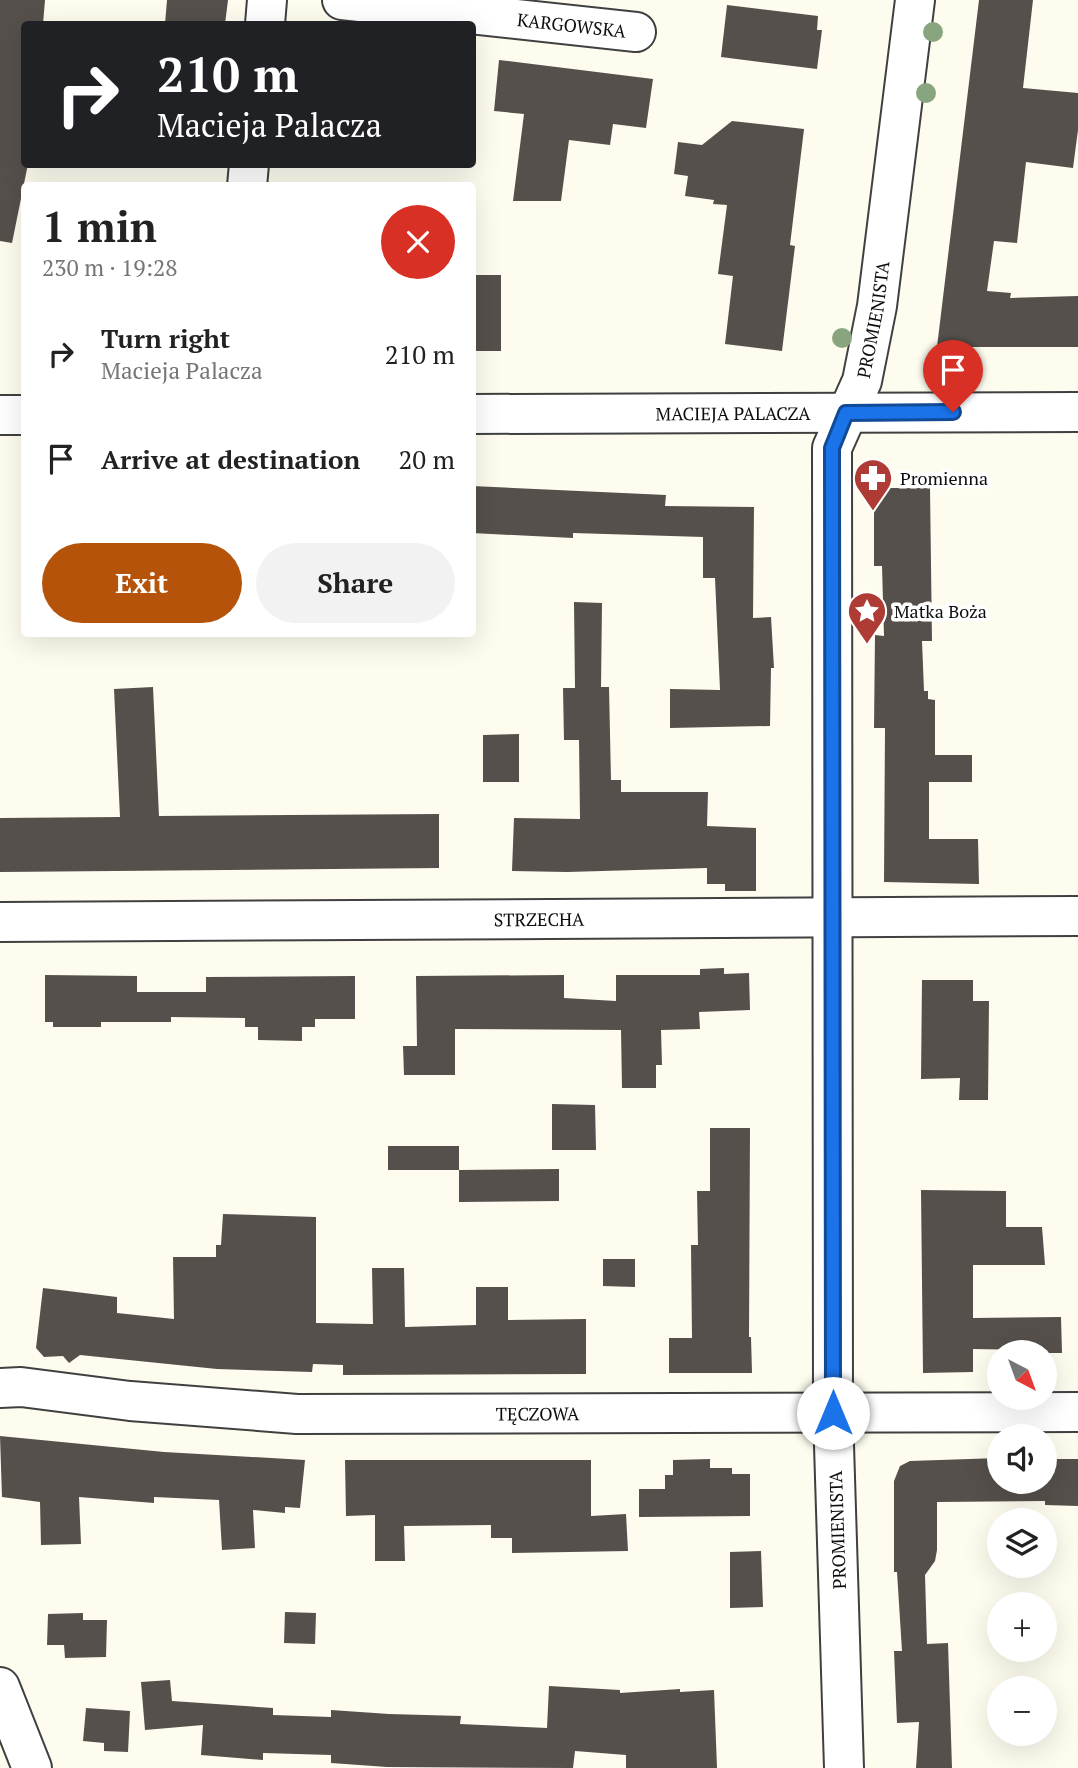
<!DOCTYPE html>
<meta charset="utf-8">
<style>
body{margin:0;font-family:"PT Serif",serif;background:#f2f2f2;color:#222;height:100vh;display:flex;flex-direction:column;font-size:26px;white-space:nowrap}
*{box-sizing:border-box;margin:0}
p{font-size:23px;color:#767676}
.icon{flex:none;width:38px;height:38px;fill:none;stroke:currentColor;stroke-width:2;stroke-linecap:round;stroke-linejoin:round}
.map{position:relative;flex:1;overflow:hidden}
.side{position:absolute;left:21px;top:182px;width:455px;height:455px;display:flex;flex-direction:column;background:#fff;border-radius:7px;box-shadow:0 7px 28px #0002}
.side>*{flex:none}
.hud{position:absolute;left:21px;top:21px;width:455px;height:147px;border-radius:7px;box-shadow:0 7px 28px #0002;background:#202124;color:#fff;overflow:hidden}
.needle{width:46px;rotate:139deg}
.controls{position:absolute;left:987px;top:1340px;display:grid;gap:14px}
.controls a{display:grid;place-items:center;width:70px;height:70px;border-radius:50%;background:#fff;box-shadow:0 7px 28px #0002;font-size:35px}
.pin{position:absolute;display:grid;place-items:center;width:60px;height:60px;color:#fff;margin:-72px -30px;border-radius:50% 50% 50% 0;rotate:-45deg;box-shadow:0 0 7px #0007}
.pin .icon{rotate:45deg}
.me{position:absolute;width:77px;margin:-38px;rotate:0deg;stroke-linejoin:round;filter:drop-shadow(0 0 5px #0008)}
.turn{display:flex;align-items:center;gap:24px;height:147px;padding:0 21px;font-size:32px}
.turn .icon{width:91px;height:91px;stroke-width:2.5}
.turn b{display:block;font-size:49px;line-height:60px}
.round{display:grid;place-items:center;flex:none;width:74px;height:74px;border-radius:37px;background:#f2f2f2}
.head{display:flex;align-items:center;justify-content:space-between;height:119px;padding:0 21px}
h1{font-size:42px;font-weight:700;line-height:52px}
.primary-button{display:flex;gap:14px;margin-top:auto;padding:14px 21px}
.primary-button a{flex:1;height:80px;border-radius:42px;background:#b45309;color:#fff;font-size:28px;font-weight:700;line-height:80px;text-align:center}
.primary-button a+a{background:#f2f2f2;color:#222}
ul{padding:0;list-style:none}
li{display:flex;align-items:center;gap:21px;height:105px;padding:0 21px}
li div{flex:1}
li b{display:block;font-size:26px}
li em{font-style:normal}
.map>svg:first-child{display:block}
.building{fill:#55504b}
.lines{fill:none;stroke-linecap:round;stroke-linejoin:round}
.minor-casing{stroke:#404040;stroke-width:42}
.minor{stroke:#fff;stroke-width:38}
.tree{fill:#89a57f}
.route-casing{stroke:#114b97;stroke-width:18}
.route{stroke:#1a73e8;stroke-width:12}
.labels{text-anchor:middle;dominant-baseline:central;stroke-width:7;stroke-linejoin:round;paint-order:stroke}
.street-label{font-size:18px;fill:#0d0d0d;stroke:#fff}
.poi-label{font-size:18px;fill:#0d0d0d;stroke:#fff;text-anchor:start}
</style>
<div class="map">
<svg width="1078" height="1768" viewBox="0 0 1078 1768">
<rect width="100%" height="100%" fill="#fdfcef"/>
<g class="building">
<polygon points="0,0 45,0 43,24 24,24 24,164 28,164 12,243 0,241"/>
<polygon points="167,0 228,0 225,24 165,24"/>
<polygon points="979,0 1033,0 1023,88 1078,93 1078,130 1073,168 1026,162 1017,243 994,241 987,291 1011,293 1010,298 1078,296 1078,347 937,347"/>
<polygon points="727,5 818,16 817,30 822,30 817,69 721,57"/>
<polygon points="499,60 653,79 646,128 613,124 610,145 569,140 561,201 513,201 524,114 494,111"/>
<polygon points="732,121 804,129 790,245 795,246 782,351 725,344 733,276 718,274 727,205 713,204 714,200 685,196 688,176 674,174 678,142 702,145"/>
<rect x="472" y="275" width="29" height="76"/>
<polygon points="472,486 666,495 665,506 754,507 753,618 771,617 774,668 771,668 770,726 670,728 670,689 720,690 715,578 703,578 703,537 573,533 573,538 472,533"/>
<polygon points="874,488 930,488 932,641 922,641 924,691 928,691 928,699 935,700 935,755 972,755 972,782 929,782 929,839 978,839 979,884 884,882 885,728 874,728 875,635 884,636 882,566 874,566"/>
<polygon points="574,602 602,603 601,687 609,687 611,780 621,780 621,792 708,792 707,826 756,828 756,891 725,891 725,884 707,884 707,868 567,872 512,871 514,818 580,819 579,740 564,740 563,688 575,688"/>
<polygon points="153,687 159,816 439,814 439,868 0,872 0,818 120,817 114,689"/>
<polygon points="519,734 519,782 483,782 483,735"/>
<polygon points="724,968 724,974 749,973 750,1010 699,1012 700,1029 661,1030 662,1065 656,1065 656,1088 622,1088 621,1030 455,1029 455,1075 404,1075 403,1046 417,1046 416,976 564,975 564,998 616,1001 616,975 700,975 700,969"/>
<polygon points="45,975 137,976 137,992 206,992 206,977 355,976 355,1019 315,1019 315,1027 302,1027 302,1041 258,1040 258,1027 245,1027 245,1018 171,1017 171,1022 101,1022 101,1027 53,1027 53,1022 45,1022"/>
<polygon points="922,980 973,980 973,1001 989,1001 988,1100 959,1100 960,1078 921,1079"/>
<polygon points="552,1104 595,1105 596,1150 552,1150"/>
<polygon points="710,1128 750,1128 749,1337 751,1337 752,1373 669,1373 669,1338 692,1338 691,1245 698,1245 697,1191 710,1191"/>
<rect x="388" y="1146" width="71" height="24"/>
<polygon points="559,1169 559,1201 459,1202 459,1170"/>
<polygon points="921,1190 1006,1191 1006,1227 1042,1227 1045,1265 973,1265 973,1318 1061,1317 1062,1353 1030,1353 1029,1350 973,1349 973,1372 923,1373"/>
<polygon points="223,1214 316,1217 316,1323 373,1324 372,1268 404,1268 405,1327 476,1325 476,1287 508,1287 508,1320 586,1319 586,1374 343,1375 343,1365 313,1364 312,1372 217,1369 80,1355 69,1363 63,1356 44,1357 36,1348 43,1288 117,1297 117,1313 174,1319 173,1257 216,1257 216,1245 221,1245"/>
<polygon points="603,1259 635,1259 635,1287 603,1286"/>
<polygon points="0,1436 164,1452 305,1460 300,1508 285,1507 285,1513 253,1510 255,1548 222,1550 219,1500 154,1497 154,1503 79,1497 81,1544 41,1545 40,1502 2,1497"/>
<polygon points="999,1458 999,1482 1045,1482 1045,1459 1078,1459 1078,1506 1045,1505 1045,1501 937,1502 937,1550 935,1561 925,1575 927,1644 948,1643 952,1768 916,1768 919,1722 897,1723 894,1651 902,1651 897,1572 894,1572 894,1481 900,1466 910,1461"/>
<polygon points="710,1459 710,1468 732,1468 732,1474 750,1474 750,1516 639,1517 639,1489 665,1489 665,1475 673,1475 673,1460"/>
<polygon points="345,1460 591,1460 591,1516 626,1514 628,1551 512,1553 512,1538 491,1538 491,1525 404,1526 405,1561 375,1561 375,1515 346,1516"/>
<polygon points="761,1551 763,1607 730,1608 730,1552"/>
<polygon points="285,1612 316,1613 315,1644 284,1643"/>
<polygon points="83,1613 83,1620 107,1620 106,1657 65,1658 64,1645 47,1645 48,1614"/>
<polygon points="170,1680 172,1701 273,1708 273,1715 331,1717 331,1710 389,1714 461,1716 460,1724 547,1728 549,1686 620,1690 620,1693 680,1689 680,1692 714,1690 717,1768 626,1768 626,1755 575,1751 573,1768 387,1767 331,1763 331,1755 263,1753 263,1760 201,1755 203,1725 145,1730 141,1682"/>
<polygon points="86,1708 130,1711 128,1752 104,1751 104,1743 83,1741"/>
</g>
<g class="lines">
<g class="minor-casing">
<g id="minor">
<path id="s1" d="M 342,0 L 636,32"/>
<polyline points="265,24 267,0"/>
<polyline points="247,186 249,164"/>
<path id="s2" d="M 472,414 L 1078,412"/>
<polyline points="0,415 24,415"/>
<path id="s3" d="M 0,922 L 1078,916"/>
<path id="s4" d="M 0,1388 L 21,1387 L 130,1401 L 297,1414 L 1078,1412"/>
<polyline points="0,1687 32,1768"/>
<path id="s5" d="M 844,1768 L 833,1413 L 832,448 L 862,381 L 877,306 L 915,0"/>
</g>
</g>
<use href="#minor" class="minor"/>
</g>
<g class="tree">
<circle cx="933" cy="32" r="10"/>
<circle cx="926" cy="93" r="10"/>
<circle cx="842" cy="338" r="10"/>
</g>
<g class="lines">
<g class="route-casing">
<polyline id="route" points="833,1413 832,448 846,413 953,412"/>
</g>
<use href="#route" class="route"/>
</g>
<defs>
<g id="pharmacy-pin" transform="scale(2.0125)"><path d="M0 17L-7.5 6A9.5 9.5 0 1 1 7.5 6Z" fill="#ae3b34" stroke="#fff"/><path d="M-2-6h4v4h4v4h-4v4h-4v-4h-4v-4h4Z" fill="#fff"/></g>
<g id="sight-pin" transform="scale(2.0125)"><path d="M0 17L-7.5 6A9.5 9.5 0 1 1 7.5 6Z" fill="#ae3b34" stroke="#fff"/><path d="M0-6L1.8-2.2L6-1.7L2.9 1.2L3.7 5.4L0 3.3L-3.7 5.4L-2.9 1.2L-6-1.7L-1.8-2.2Z" fill="#fff"/></g>
</defs>
<g fill-rule="evenodd">
<use href="#pharmacy-pin" x="873" y="478"/>
<use href="#sight-pin" x="867" y="611"/>
</g>
<g class="labels">
<g class="street-label">
<text stroke="none"><textPath href="#s1" startOffset="231">KARGOWSKA</textPath></text>
<text stroke="none"><textPath href="#s5" startOffset="1456">PROMIENISTA</textPath></text>
<text stroke="none"><textPath href="#s2" startOffset="261">MACIEJA PALACZA</textPath></text>
<text stroke="none"><textPath href="#s3" startOffset="539">STRZECHA</textPath></text>
<text stroke="none"><textPath href="#s4" startOffset="539">TĘCZOWA</textPath></text>
<text transform="translate(837 1530) rotate(-92)">PROMIENISTA</text>
</g>
<g class="poi-label">
<text x="900" y="478">Promienna</text>
<text x="894" y="611">Matka Boża</text>
</g>
</g>
</svg>
<div class="controls">
<a><svg class="needle" viewBox="-14 -14 28 28"><path d="M0-13l5 13h-10z" fill="#e53935"/><path d="M0 13l5-13h-10z" fill="#767676"/></svg></a>
<a><svg class="icon" aria-label="sound" viewBox="0 0 24 24"><path d="M4 9h4l5-4v14l-5-4H4zM17 9q2 3 0 6"/></svg></a>
<a><svg class="icon" aria-label="layers" viewBox="0 0 24 24"><path d="M12 4l9 5-9 5-9-5zM3 14l9 5 9-5"/></svg></a>
<a>+</a>
<a>−</a>
</div>
<div class="pin" style="left:953px;top:412px;background:#d93025"><svg class="icon" aria-label="arrive" viewBox="0 0 24 24"><path d="M6 21V4h12l-3 4 3 4H6"/></svg></div>
<svg class="me" style="left:833px;top:1413px" viewBox="-20 -20 40 40"><circle r="19" fill="#fff"/><path d="M0-13L10 11 0 6-10 11z" fill="#1a73e8"/></svg>
<div class="hud">
<div class="turn"><svg class="icon" aria-label="right" viewBox="0 0 24 24"><path d="M7 20v-9h11M14 6l5 5-5 5"/></svg><div><b>210 m</b>Macieja Palacza</div></div>
</div>
<section class="side">
<div class="head"><div><h1>1 min</h1><p>230 m · 19:28</p></div><a class="round" style="background:#d93025;color:#fff"><svg class="icon" aria-label="close" viewBox="0 0 24 24"><path d="M6 6l12 12M18 6L6 18"/></svg></a></div>
<ul>
<li><svg class="icon" aria-label="right" viewBox="0 0 24 24"><path d="M7 20v-9h11M14 6l5 5-5 5"/></svg><div><b>Turn right</b><p>Macieja Palacza</p></div><em>210 m</em></li>
<li><svg class="icon" aria-label="arrive" viewBox="0 0 24 24"><path d="M6 21V4h12l-3 4 3 4H6"/></svg><div><b>Arrive at destination</b></div><em>20 m</em></li>
</ul>
<div class="primary-button"><a>Exit</a><a>Share</a></div>
</section>
</div>
